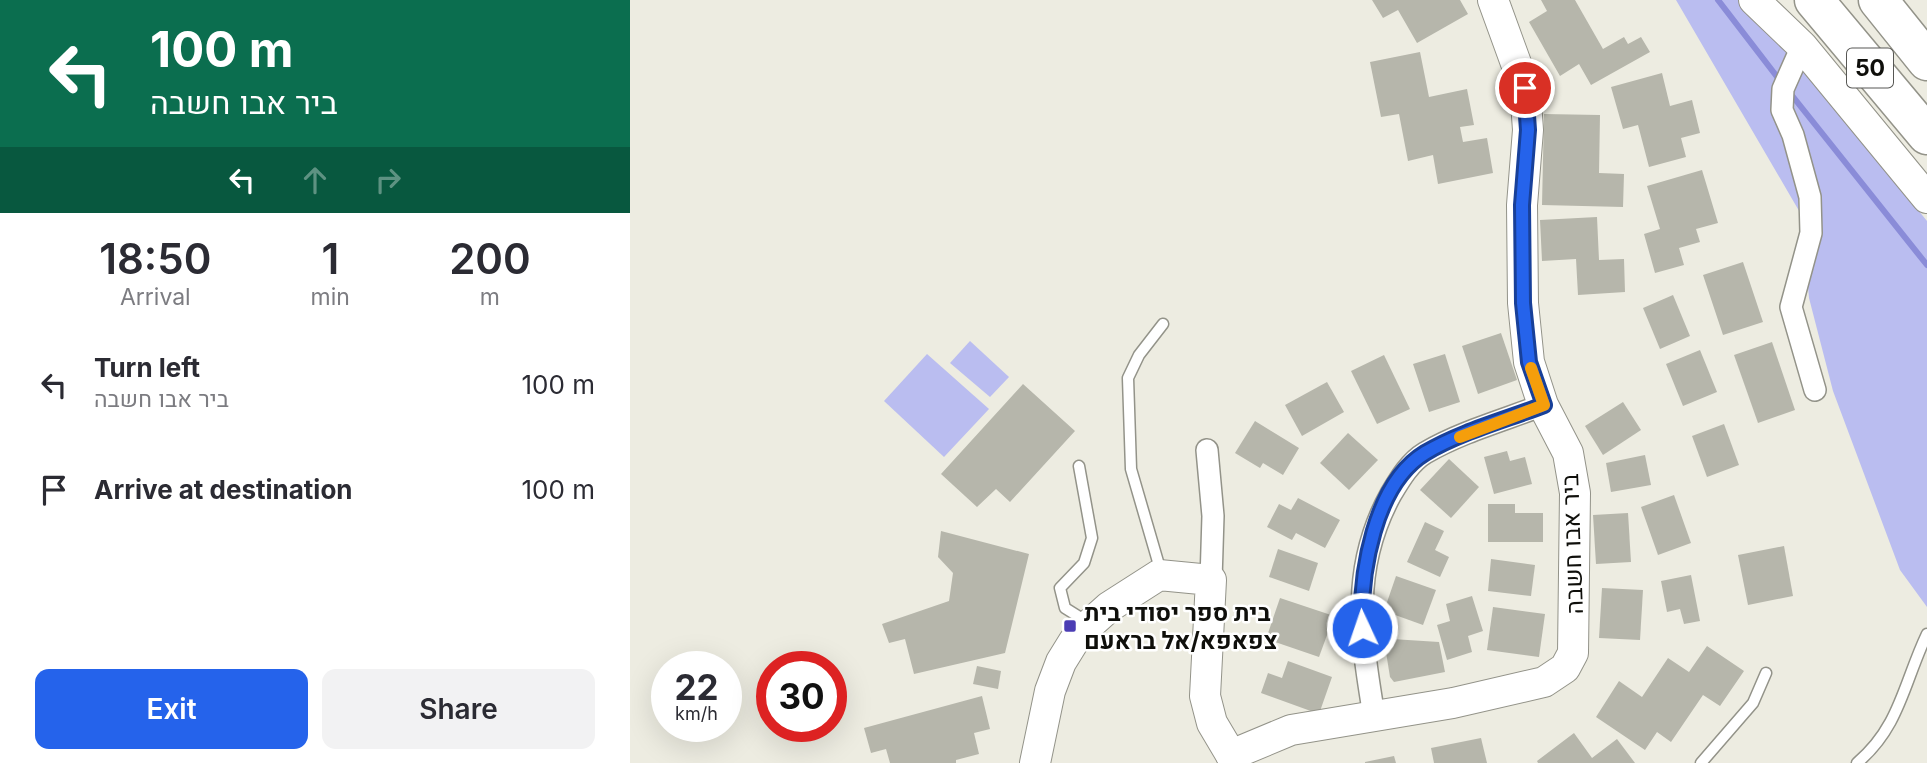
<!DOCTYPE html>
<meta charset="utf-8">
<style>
body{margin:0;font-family:Inter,Heebo,sans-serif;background:#f2f2f3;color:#2b2b33;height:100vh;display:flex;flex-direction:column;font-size:26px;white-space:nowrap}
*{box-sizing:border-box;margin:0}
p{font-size:23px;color:#7c7c81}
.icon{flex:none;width:38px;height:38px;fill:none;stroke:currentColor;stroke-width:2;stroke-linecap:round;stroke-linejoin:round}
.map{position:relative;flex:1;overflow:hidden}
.details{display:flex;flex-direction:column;background:#fff;width:630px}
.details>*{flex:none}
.top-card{background:#0b6e4f;color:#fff;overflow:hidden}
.speed{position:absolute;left:21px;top:651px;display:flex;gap:14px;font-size:35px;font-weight:700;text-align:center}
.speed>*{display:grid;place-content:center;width:91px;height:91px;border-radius:50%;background:#fff;box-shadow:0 7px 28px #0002;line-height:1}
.speed small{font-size:18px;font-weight:400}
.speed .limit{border:10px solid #d22;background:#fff;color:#111}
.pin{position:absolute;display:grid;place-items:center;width:60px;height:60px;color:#fff;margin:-30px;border:4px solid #fff;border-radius:50%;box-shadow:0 2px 7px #0007}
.me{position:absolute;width:77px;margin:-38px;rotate:357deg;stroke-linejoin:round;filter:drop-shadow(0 0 5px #0008)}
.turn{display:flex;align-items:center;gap:24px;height:147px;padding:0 35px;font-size:32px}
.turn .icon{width:91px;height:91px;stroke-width:2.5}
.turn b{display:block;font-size:49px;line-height:60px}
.lanes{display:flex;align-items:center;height:66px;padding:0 35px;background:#0003;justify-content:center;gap:35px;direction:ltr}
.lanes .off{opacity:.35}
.eta{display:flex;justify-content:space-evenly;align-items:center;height:119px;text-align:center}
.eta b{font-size:42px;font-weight:600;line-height:49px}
.action{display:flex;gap:14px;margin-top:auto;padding:14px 35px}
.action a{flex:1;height:80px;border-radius:14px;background:#2563eb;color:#fff;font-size:28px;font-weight:600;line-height:80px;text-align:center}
.action a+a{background:#f2f2f3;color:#2b2b33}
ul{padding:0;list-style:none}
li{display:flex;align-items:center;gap:21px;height:105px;padding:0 35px}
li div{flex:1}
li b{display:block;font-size:26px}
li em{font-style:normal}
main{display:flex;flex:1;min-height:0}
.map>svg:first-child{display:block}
.green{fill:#babdf0}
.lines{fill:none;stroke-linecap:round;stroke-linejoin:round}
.stream{stroke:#8a8cd8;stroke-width:6}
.building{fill:#b6b6ab}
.lane-casing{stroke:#939389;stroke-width:13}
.street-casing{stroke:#939389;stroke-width:24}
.secondary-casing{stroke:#939389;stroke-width:32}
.highway-casing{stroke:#939389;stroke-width:41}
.lane{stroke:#fff;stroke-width:10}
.street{stroke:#fff;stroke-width:21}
.secondary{stroke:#fff;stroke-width:30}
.highway{stroke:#fff;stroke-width:38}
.route-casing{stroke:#184099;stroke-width:18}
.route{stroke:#2563eb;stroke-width:12}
.slow{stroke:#f59e0b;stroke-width:12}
.poi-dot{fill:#4b3db4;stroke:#fff;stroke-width:2.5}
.labels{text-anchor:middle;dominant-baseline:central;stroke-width:5;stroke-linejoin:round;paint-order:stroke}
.shield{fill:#fff;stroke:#575754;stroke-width:2}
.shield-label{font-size:23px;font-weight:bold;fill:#0f0f0b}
.street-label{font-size:24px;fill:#0f0f0b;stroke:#fff}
.poi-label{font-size:24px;font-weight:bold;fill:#0f0f0b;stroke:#fff;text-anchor:start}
</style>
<main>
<section class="details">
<div class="top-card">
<div class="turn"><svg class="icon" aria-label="left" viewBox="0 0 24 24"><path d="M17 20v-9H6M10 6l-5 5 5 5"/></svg><div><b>100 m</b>ביר אבו חשבה</div></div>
<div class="lanes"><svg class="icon" aria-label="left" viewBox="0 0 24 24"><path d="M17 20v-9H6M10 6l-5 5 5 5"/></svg><svg class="icon off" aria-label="ahead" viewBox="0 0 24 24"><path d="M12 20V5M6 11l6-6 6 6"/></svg><svg class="icon off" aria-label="right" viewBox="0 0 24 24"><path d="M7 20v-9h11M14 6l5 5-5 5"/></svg></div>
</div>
<div class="eta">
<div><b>18:50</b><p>Arrival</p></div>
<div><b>1</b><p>min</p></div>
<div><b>200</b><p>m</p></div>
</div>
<ul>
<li><svg class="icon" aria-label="left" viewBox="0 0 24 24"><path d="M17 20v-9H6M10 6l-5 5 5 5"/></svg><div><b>Turn left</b><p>ביר אבו חשבה</p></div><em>100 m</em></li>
<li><svg class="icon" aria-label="arrive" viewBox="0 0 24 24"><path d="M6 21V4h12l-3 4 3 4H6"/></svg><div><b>Arrive at destination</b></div><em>100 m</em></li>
</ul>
<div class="action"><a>Exit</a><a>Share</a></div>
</section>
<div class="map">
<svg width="1297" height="763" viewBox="0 0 1297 763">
<rect width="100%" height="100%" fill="#edece1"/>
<g class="green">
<polygon points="1046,0 1117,0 1297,221 1297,607 1270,570 1203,391 1179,298 1172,216"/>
<polygon points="340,341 379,377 360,397 320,363"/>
<polygon points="297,354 359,409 314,457 254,401"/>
</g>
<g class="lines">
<g class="stream">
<polyline points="1088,0 1151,82"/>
<polyline points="1160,93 1297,265"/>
</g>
</g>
<g class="building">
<polygon points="742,0 830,0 838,14 787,43 768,10 753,18"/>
<polygon points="911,0 945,0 973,49 994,37 998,44 1011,37 1020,52 961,85 949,64 930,76 899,22 917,11"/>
<polygon points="790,52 799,97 837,89 844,125 830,127 833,142 857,138 863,173 808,184 803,155 778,161 769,114 751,117 740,62"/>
<polygon points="1032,73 1040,106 1062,100 1070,133 1051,138 1056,157 1019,167 1008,125 993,129 981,87"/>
<polygon points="914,114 970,115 969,173 994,174 993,207 912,205"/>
<polygon points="1072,170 1088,223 1066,229 1070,242 1049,248 1054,265 1025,273 1014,234 1030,229 1017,186"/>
<polygon points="967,217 969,260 994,259 995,292 948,295 946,259 912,261 910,220"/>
<polygon points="1113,262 1133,322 1093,335 1073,275"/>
<polygon points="1043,295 1060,336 1030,349 1013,308"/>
<polygon points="871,333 887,380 848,394 832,346"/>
<polygon points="1142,342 1165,410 1128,423 1104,355"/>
<polygon points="1070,350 1087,392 1053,406 1036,364"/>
<polygon points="815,354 830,402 799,412 783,364"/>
<polygon points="754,355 780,409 747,424 721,371"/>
<polygon points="697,382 714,412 672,436 655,405"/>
<polygon points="393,384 445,431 380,502 366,489 347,507 311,474"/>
<polygon points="993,402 1011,430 973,455 955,426"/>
<polygon points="625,421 669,448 653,475 633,463 630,468 605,453"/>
<polygon points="1094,424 1109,465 1077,477 1062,436"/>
<polygon points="718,433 748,460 719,490 690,463"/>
<polygon points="877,451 880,461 895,457 902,484 864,494 854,457"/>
<polygon points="1015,455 1021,485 981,492 976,463"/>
<polygon points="819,459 849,487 821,518 790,490"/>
<polygon points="1044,495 1061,543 1028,555 1011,507"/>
<polygon points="668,498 710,520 695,548 666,533 662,540 637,527 649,504 661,510"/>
<polygon points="858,504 885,504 885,513 913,513 913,542 858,542"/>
<polygon points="998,513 1001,562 966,564 963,515"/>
<polygon points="795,522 814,531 805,550 819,557 810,577 777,562"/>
<polygon points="311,531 399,554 375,653 284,674 275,639 259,643 252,624 319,601 323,573 308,557"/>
<polygon points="1154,546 1163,596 1118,605 1108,555"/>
<polygon points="648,549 688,563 679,591 639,577"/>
<polygon points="861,559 905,565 901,596 858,591"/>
<polygon points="1061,575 1070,621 1054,624 1050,609 1037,612 1031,581"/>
<polygon points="766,576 806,590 793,625 754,611"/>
<polygon points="972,588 1013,590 1010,640 969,638"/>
<polygon points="842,596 853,631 838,636 842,652 817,660 807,625 820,621 816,604"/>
<polygon points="650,598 704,616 689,657 636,639"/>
<polygon points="863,607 915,614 909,657 857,650"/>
<polygon points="762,639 809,642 815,672 764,682 760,677 755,646"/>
<polygon points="1077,646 1114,671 1090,706 1073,695 1041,742 1027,732 1015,750 966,717 989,681 1012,697 1038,658 1059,672"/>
<polygon points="658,661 702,677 689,714 631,693 638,673 652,678"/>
<polygon points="347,666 371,671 368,689 343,684"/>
<polygon points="352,696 360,729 344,733 349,754 326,760 326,763 260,763 256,749 241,753 234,728"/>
<polygon points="944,733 962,758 987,739 1005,763 908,763 907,761"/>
<polygon points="851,738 857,763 804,763 801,748"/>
<polygon points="764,756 766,763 735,763 735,762"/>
</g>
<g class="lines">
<g class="lane-casing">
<g id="lane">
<polyline points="449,466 462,538 454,563 430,588 435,608 459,623"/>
<polyline points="531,572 501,469 498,378 509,355 533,324"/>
<polyline points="1071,763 1123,703 1136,673"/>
<path d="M 1227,763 C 1270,727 1274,682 1297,634"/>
</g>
</g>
<g class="street-casing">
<g id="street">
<polyline points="1172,46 1153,89 1152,110 1163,135 1180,197 1181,233 1161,307 1185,390"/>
<polyline points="577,450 583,516 581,580"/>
<path d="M 744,716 C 731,637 720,568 761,494 C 770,479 780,462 795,453 C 831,432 874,420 913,405"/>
</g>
</g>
<g class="secondary-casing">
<g id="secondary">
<polyline points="1124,0 1172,46 1297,198"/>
<polyline points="601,755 661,730 823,703 914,682 935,668 943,653 945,493 938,453 913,405 899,362 893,303 892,205 898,130 895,88 863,0"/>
<polyline points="405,763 420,691 431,662 444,641 460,624 479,607 529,575 581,580 575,696 582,723 601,755"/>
</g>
</g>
<g class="highway-casing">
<g id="highway">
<polyline points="1184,0 1297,135"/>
<polyline points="1248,0 1297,61"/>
</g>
</g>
<use href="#lane" class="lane"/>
<use href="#street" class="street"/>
<use href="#secondary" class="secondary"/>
<use href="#highway" class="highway"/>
</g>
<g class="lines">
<g class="route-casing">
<path id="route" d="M 732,628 C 730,574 744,484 795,453 C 830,432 875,420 914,405 L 899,362 L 893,303 L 892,205 L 898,130 L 895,88"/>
</g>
<use href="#route" class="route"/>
<polyline class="slow" points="830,437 914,405 901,368"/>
</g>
<rect class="poi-dot" x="433" y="619" width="14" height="14" rx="3.5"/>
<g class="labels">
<rect class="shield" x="1217" y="48.5" width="46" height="39" rx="5"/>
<g class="shield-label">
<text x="1240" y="68">50</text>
</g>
<g class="street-label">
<text transform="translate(942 544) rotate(-92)">ביר אבו חשבה</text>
</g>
<g class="poi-label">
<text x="454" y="612">בית ספר יסודי בית<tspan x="454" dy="28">צפאפא/אל בראעם</tspan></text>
</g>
</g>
</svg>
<div class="speed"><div>22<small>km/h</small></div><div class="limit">30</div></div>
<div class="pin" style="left:895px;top:88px;background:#d93025"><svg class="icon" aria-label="arrive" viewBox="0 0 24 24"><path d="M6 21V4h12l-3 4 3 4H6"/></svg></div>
<svg class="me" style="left:732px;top:628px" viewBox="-20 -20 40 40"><circle r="17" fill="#2563eb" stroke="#fff" stroke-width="3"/><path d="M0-11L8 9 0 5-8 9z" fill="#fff"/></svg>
</div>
</main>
